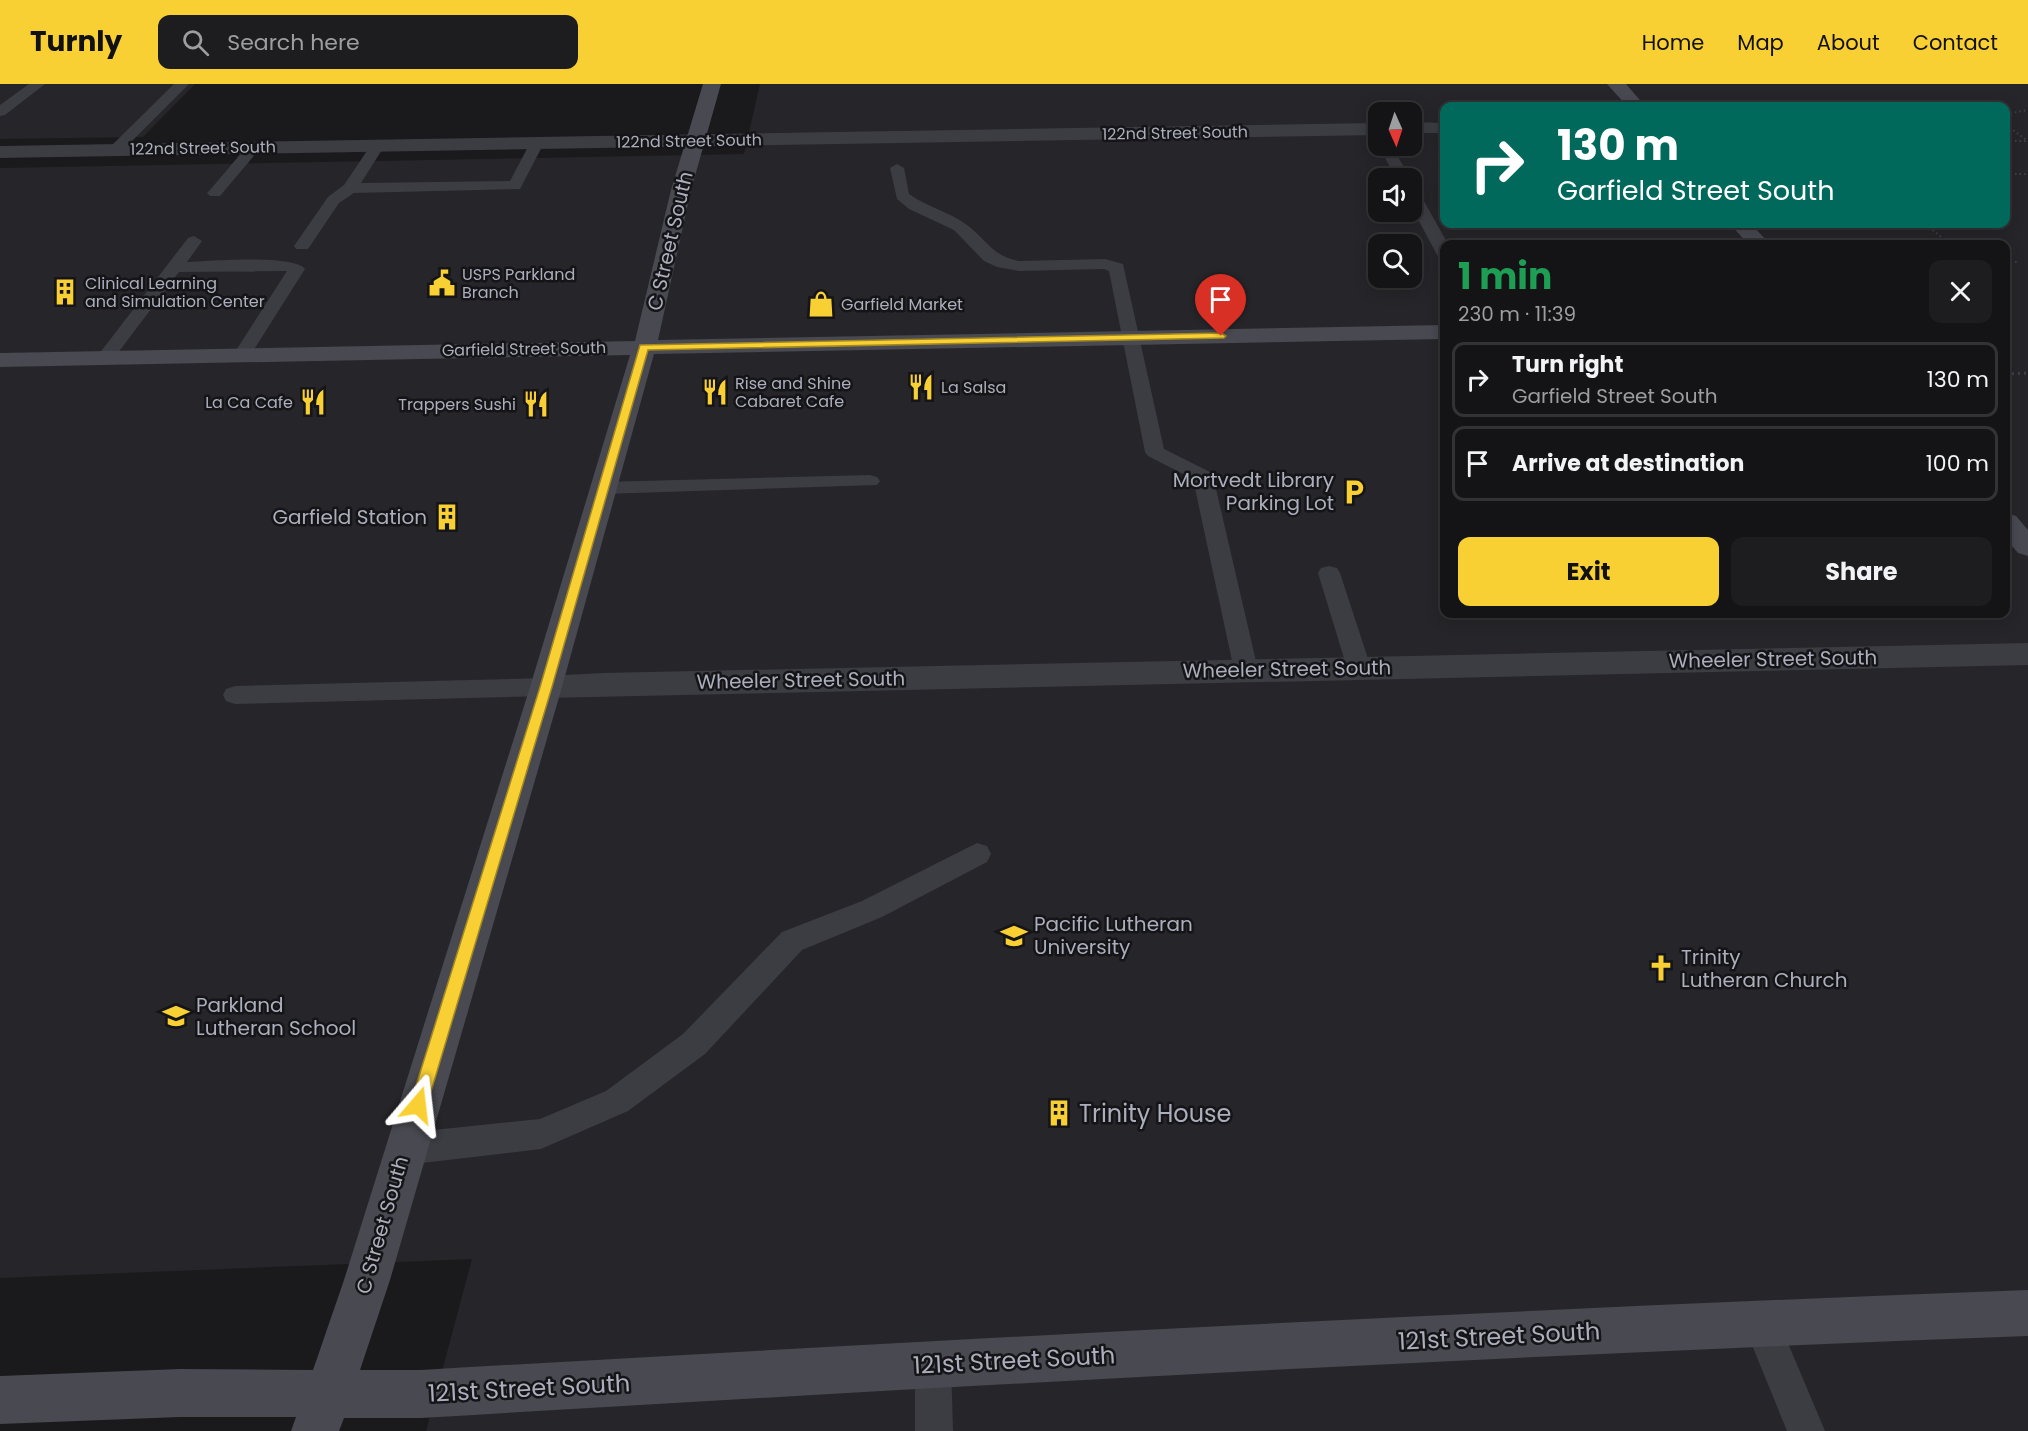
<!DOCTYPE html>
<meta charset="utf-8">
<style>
body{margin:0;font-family:Poppins,sans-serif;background:#1d1c1e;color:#f1f3f6;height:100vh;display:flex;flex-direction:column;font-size:22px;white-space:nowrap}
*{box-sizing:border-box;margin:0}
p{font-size:20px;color:#9d9ea0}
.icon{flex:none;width:33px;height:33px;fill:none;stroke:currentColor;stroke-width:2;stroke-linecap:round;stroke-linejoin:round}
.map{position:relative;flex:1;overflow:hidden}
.side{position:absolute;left:1440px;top:156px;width:570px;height:378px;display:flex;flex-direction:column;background:#141315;border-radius:12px;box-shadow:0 3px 15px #0003,0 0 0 2px #333234}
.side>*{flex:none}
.top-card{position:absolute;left:1440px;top:18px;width:570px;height:126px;border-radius:12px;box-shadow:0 3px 15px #0003,0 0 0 2px #333234;background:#00695c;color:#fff;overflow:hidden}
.needle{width:39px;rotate:177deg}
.buttons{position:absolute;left:1368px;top:18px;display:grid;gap:12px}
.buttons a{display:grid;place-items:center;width:54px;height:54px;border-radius:12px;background:#141315;box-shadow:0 3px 15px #0003,0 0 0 2px #333234;font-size:30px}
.pin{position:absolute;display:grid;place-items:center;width:51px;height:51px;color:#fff;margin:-62px -26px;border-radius:50% 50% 50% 0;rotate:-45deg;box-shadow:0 0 6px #0007}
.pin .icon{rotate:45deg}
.me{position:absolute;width:66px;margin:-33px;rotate:17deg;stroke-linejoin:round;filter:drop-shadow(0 0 4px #0008)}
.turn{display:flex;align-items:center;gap:21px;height:126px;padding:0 18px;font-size:27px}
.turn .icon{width:78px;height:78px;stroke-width:2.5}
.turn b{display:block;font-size:42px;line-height:51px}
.round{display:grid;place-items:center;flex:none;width:63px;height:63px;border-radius:12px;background:#1d1c1e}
.head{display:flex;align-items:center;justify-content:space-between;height:102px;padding:0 18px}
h1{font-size:36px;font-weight:700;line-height:45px;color:#1e9e55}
.primary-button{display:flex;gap:12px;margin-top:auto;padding:12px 18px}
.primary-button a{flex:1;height:69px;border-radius:12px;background:#f9d034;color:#111;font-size:24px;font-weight:700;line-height:69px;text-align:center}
.primary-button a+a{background:#1d1c1e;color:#f1f3f6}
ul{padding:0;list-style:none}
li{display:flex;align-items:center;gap:18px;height:75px;margin:0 12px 9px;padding:0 6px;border:3px solid #333234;border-radius:12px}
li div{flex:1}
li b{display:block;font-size:22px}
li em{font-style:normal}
header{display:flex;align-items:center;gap:36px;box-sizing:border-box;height:84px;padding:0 30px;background:#f9d034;color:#111}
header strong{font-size:28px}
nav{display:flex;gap:33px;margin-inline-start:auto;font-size:21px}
.search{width:420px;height:54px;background:#1d1c1e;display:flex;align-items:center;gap:15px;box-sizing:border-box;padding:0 21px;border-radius:12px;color:#9d9ea0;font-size:22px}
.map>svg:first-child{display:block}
.built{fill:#262529;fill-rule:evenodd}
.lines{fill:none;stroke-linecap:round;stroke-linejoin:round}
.path-far1{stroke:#404148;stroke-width:2;stroke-dasharray:1.5 3;stroke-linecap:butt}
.path{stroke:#404148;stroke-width:3;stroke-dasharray:2 4;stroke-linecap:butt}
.lane{fill:#3c3c43;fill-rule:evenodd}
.street{fill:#3c3c43;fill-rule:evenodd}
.secondary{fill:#484951;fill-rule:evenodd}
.route{fill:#f9d034;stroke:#a28722;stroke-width:1.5}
.labels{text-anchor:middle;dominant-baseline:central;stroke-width:5;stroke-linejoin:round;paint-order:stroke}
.far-street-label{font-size:16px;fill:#abaebc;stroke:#151417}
.far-poi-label{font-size:16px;fill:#abaebc;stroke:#151417;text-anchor:start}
.street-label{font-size:20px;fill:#abaebc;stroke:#151417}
.poi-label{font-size:20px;fill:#abaebc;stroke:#151417;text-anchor:start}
.near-poi-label{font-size:24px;fill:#abaebc;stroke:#151417;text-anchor:start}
.near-street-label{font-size:24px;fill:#abaebc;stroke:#151417}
</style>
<header>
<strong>Turnly</strong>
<div class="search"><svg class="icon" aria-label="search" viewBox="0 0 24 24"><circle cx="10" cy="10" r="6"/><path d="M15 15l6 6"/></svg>Search here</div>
<nav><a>Home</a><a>Map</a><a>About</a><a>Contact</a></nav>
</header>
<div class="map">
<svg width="2028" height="1347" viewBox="0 0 2028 1347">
<rect width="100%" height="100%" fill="#1a191c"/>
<g class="built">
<polygon points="0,0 195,0 143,53 0,55"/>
<path d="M 760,0 L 2028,0 L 2028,1347 L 426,1347 L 472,1175 L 0,1194 L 0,84 L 744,70 ZM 1444,22 L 2006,22 L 2006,140 L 1444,140 ZM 1378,28 L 1412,28 L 1412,62 L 1378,62 ZM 1378,94 L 1412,94 L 1412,128 L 1378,128 ZM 1378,160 L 1412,160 L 1412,194 L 1378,194 ZM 1444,160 L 2006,160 L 2006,530 L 1444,530 Z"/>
</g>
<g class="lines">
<g class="path-far1">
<polyline points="2006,30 2028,26"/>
<polyline points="2006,41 2028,57"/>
<polyline points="2006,57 2026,57"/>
<polyline points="2006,90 2028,90"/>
<polyline points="1926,140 1949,160"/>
<polyline points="2006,178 2018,178"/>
</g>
<polyline class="path" points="2006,290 2028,289"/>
<g class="lane">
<polygon points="29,0 45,0 5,31 0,32 0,21"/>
<polygon points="174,0 189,0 120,69 110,69 108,66 110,63"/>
<polygon points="537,55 544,59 520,105 354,109 339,119 308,165 296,165 294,162 328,113 344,101 373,58 383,58 385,61 361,99 510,97 530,59"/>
<polygon points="253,60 260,64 258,67 220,112 210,112 207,109 210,106 248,61"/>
<polygon points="1378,61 1392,62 1410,94 1396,94"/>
<path d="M 897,80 L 904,84 L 909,110 C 927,123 950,128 967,141 C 987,156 992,172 1019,177 L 1105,175 L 1123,180 L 1164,365 L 1210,388 L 1213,392 L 1258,586 L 1254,592 L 1246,594 L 1238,592 L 1234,586 L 1193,395 L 1148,372 L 1145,368 L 1109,187 L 1104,185 L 1019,187 L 997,183 L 984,177 L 954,146 L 909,125 L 897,115 L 890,84 Z"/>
<polygon points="1412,105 1420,110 1448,160 1444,160 1444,174 1438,172 1436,169 1412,124"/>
<path d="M 194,152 L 202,157 L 187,178 C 209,177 294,170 305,185 L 248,275 L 236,275 L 233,271 L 287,187 L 179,188 L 111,278 L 99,278 L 96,274 L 99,270 L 188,154 Z"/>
<polygon points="870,391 877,393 880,397 877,401 603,410 596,408 593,404 596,400 603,398"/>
<polygon points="1329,482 1337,484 1340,489 1371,584 1367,590 1359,592 1351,590 1347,584 1318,489 1321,484"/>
<polygon points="546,594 555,597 558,603 555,609 546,612 235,620 226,617 223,611 226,605 235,602"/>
<polygon points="977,759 987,762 991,770 987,778 882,833 802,866 705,970 628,1027 541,1065 405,1081 394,1076 389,1065 394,1054 405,1049 540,1035 606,1007 683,950 782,848 862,817"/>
<polygon points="1761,1221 1774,1226 1825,1347 1787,1347 1743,1239 1748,1226"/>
<polygon points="933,1262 946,1267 951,1280 953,1347 915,1347 915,1280 920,1267"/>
</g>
<g class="street">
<polygon points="1412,38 1444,39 1444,49 1412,49"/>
<polygon points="1378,39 1378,51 0,74 0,62"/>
<polygon points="2028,559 2028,581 546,614 535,611 530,603 535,595 546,592 603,589"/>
</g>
<g class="secondary">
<path d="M 703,0 L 721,0 L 691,106 L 658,256 L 1444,241 L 1444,255 L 654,270 L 562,603 L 390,1196 L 360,1286 L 421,1286 C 956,1255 1492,1226 2028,1206 L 2028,1252 C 1492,1272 956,1302 421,1334 L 344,1334 L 339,1347 L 291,1347 L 296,1333 L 180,1333 L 0,1340 L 0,1292 L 180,1285 L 313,1286 L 344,1196 L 530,603 L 630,271 L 0,283 L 0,269 L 635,257 L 671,106 Z"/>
<polygon points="1607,0 1626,0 1645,22 1627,22"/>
<polygon points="1730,140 1751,140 1770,160 1748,160"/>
<polygon points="2006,429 2016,432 2028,446 2028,472 2018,469 2006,455"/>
</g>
</g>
<polygon class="route" points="1221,249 1226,252 1224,254 648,266 552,603 427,1021 424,1026 418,1029 412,1026 410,1021 540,603 640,261"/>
<defs>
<g id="civic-bare" transform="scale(2.07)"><path d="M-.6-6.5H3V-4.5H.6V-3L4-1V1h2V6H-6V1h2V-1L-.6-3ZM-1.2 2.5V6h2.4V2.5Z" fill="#f9d034" stroke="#151417" stroke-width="2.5" paint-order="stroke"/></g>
<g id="building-bare" transform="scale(2.07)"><path d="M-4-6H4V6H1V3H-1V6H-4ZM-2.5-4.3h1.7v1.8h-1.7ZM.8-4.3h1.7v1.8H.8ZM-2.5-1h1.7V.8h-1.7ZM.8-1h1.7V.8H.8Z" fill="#f9d034" stroke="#151417" stroke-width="2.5" paint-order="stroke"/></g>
<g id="shop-bare" transform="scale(2.07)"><path d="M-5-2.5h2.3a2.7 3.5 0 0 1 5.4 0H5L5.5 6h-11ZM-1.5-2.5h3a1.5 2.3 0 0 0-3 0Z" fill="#f9d034" stroke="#151417" stroke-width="2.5" paint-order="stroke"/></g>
<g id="restaurant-bare" transform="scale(2.07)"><path d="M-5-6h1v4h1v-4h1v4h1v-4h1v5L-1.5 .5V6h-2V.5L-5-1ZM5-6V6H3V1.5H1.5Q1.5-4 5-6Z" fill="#f9d034" stroke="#151417" stroke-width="2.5" paint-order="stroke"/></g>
<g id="parking-bare" transform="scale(2.07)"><path d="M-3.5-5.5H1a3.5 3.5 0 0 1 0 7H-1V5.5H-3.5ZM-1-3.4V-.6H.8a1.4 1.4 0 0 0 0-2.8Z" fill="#f9d034" stroke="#151417" stroke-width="2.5" paint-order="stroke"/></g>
<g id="university-bare" transform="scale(2.07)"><path d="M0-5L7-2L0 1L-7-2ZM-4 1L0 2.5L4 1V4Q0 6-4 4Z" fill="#f9d034" stroke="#151417" stroke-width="2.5" paint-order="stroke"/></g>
<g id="church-bare" transform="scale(2.07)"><path d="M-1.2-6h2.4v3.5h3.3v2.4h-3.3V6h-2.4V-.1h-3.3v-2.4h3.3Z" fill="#f9d034" stroke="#151417" stroke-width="2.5" paint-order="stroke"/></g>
<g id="school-bare" transform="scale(2.07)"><path d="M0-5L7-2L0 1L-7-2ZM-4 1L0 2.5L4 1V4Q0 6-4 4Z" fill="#f9d034" stroke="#151417" stroke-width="2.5" paint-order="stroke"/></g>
</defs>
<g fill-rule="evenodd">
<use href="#civic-bare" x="442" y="199"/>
<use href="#building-bare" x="65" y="208"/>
<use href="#shop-bare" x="821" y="220"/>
<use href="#restaurant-bare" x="921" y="303"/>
<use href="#restaurant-bare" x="715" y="308"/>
<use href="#restaurant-bare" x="313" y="318"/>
<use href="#restaurant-bare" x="536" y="320"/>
<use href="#parking-bare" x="1354" y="408"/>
<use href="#building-bare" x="447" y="433"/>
<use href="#university-bare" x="1014" y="852"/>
<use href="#church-bare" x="1661" y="884"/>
<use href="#school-bare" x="176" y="932"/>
<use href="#building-bare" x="1059" y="1029"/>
</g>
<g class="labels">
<g class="far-street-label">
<text transform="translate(1175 49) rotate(-1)">122nd Street South</text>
<text transform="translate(689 57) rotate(-1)">122nd Street South</text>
<text transform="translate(203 64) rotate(-1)">122nd Street South</text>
<text transform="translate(524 265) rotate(-1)">Garfield Street South</text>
</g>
<g class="far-poi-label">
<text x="462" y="190">USPS Parkland<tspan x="462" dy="18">Branch</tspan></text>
<text x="85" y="199">Clinical Learning<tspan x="85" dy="18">and Simulation Center</tspan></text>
<text x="841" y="220">Garfield Market</text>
<text x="735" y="299">Rise and Shine<tspan x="735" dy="18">Cabaret Cafe</tspan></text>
<text x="941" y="303">La Salsa</text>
<text x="293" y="318" text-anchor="end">La Ca Cafe</text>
<text x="516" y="320" text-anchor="end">Trappers Sushi</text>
</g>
<g class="street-label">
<text transform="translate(670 157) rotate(-77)">C Street South</text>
<text transform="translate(1773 575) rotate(-1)">Wheeler Street South</text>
<text transform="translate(1287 585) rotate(-1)">Wheeler Street South</text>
<text transform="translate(801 596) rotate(-1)">Wheeler Street South</text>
<text transform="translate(382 1141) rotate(-74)">C Street South</text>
</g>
<g class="poi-label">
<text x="1334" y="396" text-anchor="end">Mortvedt Library<tspan x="1334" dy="23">Parking Lot</tspan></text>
<text x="427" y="433" text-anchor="end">Garfield Station</text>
<text x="1034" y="840">Pacific Lutheran<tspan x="1034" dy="23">University</tspan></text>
<text x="1681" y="873">Trinity<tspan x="1681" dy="23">Lutheran Church</tspan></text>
<text x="196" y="921">Parkland<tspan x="196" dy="23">Lutheran School</tspan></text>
</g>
<g class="near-poi-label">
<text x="1079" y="1029">Trinity House</text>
</g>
<g class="near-street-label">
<text transform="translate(1499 1252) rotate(-3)">121st Street South</text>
<text transform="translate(1014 1276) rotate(-3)">121st Street South</text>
<text transform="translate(529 1304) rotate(-3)">121st Street South</text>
</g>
</g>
</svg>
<div class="buttons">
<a><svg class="needle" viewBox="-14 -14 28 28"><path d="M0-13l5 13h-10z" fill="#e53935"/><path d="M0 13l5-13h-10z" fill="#9d9ea0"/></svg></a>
<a><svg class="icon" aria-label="sound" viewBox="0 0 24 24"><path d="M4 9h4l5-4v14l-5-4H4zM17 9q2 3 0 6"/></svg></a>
<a><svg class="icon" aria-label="search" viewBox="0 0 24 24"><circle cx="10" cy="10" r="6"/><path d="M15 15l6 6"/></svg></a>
</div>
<div class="pin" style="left:1221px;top:252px;background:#d93025"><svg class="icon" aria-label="arrive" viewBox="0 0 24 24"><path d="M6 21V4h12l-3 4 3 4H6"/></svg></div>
<svg class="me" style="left:418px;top:1021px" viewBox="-20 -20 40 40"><path d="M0-17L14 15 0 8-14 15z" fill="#f9d034" stroke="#fff" stroke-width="4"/></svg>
<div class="top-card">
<div class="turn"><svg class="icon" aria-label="right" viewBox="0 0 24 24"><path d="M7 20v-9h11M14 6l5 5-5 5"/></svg><div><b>130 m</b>Garfield Street South</div></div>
</div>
<section class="side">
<div class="head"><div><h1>1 min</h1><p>230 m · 11:39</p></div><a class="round"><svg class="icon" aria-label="close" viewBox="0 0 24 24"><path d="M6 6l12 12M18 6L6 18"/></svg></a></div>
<ul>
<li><svg class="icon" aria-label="right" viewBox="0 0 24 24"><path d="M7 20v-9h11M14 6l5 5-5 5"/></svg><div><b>Turn right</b><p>Garfield Street South</p></div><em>130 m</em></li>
<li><svg class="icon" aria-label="arrive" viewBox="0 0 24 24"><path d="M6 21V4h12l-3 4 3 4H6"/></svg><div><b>Arrive at destination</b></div><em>100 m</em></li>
</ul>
<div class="primary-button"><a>Exit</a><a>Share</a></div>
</section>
</div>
